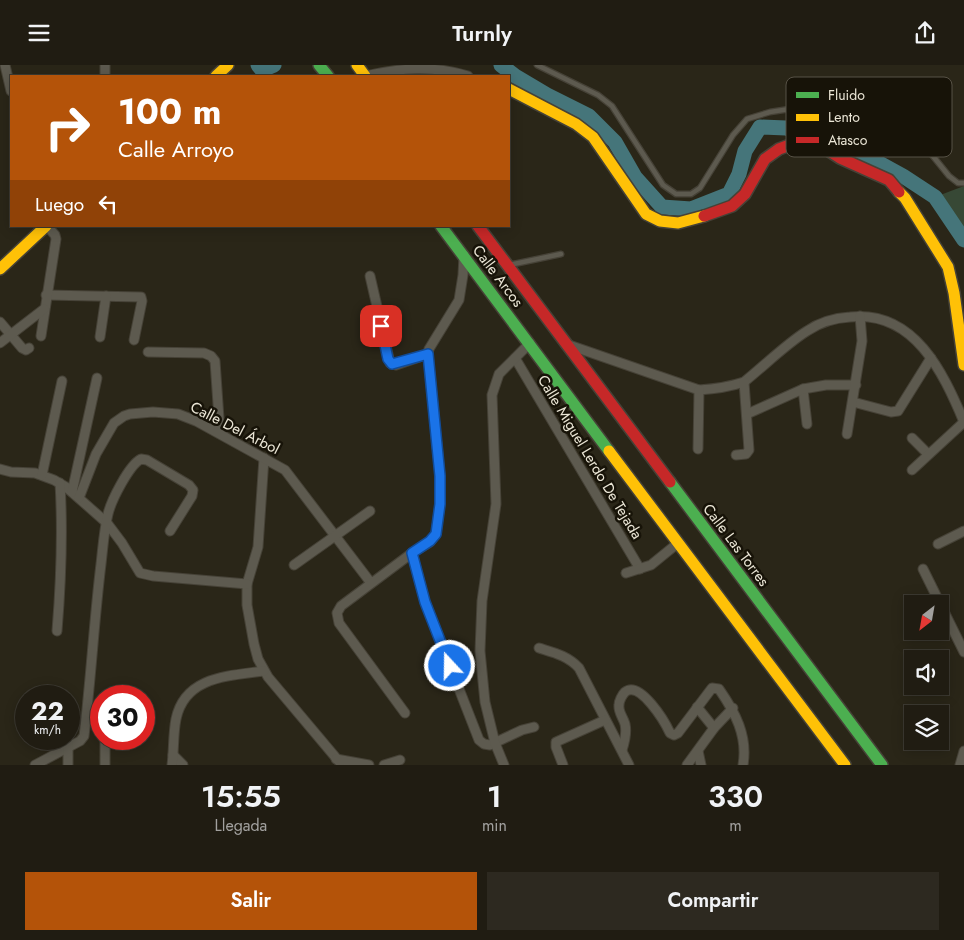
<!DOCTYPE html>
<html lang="es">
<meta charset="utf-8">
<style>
body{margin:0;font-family:Jost,sans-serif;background:#2d2920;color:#f1f3f6;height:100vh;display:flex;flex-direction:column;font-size:19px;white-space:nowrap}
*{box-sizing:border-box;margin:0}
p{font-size:16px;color:#a2a19f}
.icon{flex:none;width:28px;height:28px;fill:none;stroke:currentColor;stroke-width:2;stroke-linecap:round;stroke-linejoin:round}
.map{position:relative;height:700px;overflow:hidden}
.side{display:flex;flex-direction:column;background:#201c12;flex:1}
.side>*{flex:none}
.banner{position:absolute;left:10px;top:10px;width:500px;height:152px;border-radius:0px;box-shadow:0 2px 12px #0003,0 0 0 1px #3d3a32;background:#b45309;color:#fff;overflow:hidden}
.needle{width:32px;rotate:211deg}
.tools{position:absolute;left:904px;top:530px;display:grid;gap:10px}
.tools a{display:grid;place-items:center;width:45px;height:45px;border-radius:0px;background:#201c12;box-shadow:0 2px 12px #0003,0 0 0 1px #3d3a32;font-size:25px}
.speed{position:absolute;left:15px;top:620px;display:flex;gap:10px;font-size:25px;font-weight:700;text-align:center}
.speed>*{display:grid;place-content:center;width:65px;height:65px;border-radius:50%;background:#201c12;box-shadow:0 2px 12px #0003,0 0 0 1px #3d3a32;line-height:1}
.speed small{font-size:12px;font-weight:400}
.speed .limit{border:8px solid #d22;background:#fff;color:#111}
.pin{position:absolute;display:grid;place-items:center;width:42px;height:42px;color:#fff;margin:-21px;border-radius:10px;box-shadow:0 2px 8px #0006}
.me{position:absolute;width:55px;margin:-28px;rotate:339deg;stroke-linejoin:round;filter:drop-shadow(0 0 4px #0008)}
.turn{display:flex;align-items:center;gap:18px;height:105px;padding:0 25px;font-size:22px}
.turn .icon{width:65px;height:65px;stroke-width:2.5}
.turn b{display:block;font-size:35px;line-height:42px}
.then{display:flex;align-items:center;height:48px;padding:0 25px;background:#0003;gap:10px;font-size:19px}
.eta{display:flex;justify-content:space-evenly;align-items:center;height:85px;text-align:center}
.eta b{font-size:30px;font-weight:600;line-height:35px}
.cta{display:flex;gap:10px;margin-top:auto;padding:10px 25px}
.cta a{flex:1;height:58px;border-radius:0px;background:#b45309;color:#fff;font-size:20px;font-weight:600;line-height:58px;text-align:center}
.cta a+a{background:#2d2920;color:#f1f3f6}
header{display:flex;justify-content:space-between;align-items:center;height:65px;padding:0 25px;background:#201c12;font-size:22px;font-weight:600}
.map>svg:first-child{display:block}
.green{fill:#374835}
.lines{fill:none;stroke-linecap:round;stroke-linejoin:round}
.river{stroke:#45757a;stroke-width:15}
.lane-casing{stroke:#464237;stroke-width:7}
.street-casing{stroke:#464237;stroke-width:11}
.fast-casing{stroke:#464237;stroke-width:14}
.slow-casing{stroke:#464237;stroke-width:14}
.jam-casing{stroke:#464237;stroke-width:14}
.lane{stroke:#5d5a4f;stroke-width:4.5}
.street{stroke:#5d5a4f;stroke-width:9}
.fast{stroke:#4caf50;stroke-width:11}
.slow{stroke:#ffc107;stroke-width:11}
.jam{stroke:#c62828;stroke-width:11}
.route-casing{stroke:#114b97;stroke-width:12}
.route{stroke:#1a73e8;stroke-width:9}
.labels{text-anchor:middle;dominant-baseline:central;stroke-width:5;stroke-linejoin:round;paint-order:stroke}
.street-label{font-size:15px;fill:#ebe6d6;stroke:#171308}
.key{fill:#171308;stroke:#575246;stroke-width:1}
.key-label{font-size:14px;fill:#ebe6d6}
</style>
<header><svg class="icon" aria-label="menu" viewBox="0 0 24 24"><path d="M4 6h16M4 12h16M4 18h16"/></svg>Turnly<svg class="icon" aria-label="share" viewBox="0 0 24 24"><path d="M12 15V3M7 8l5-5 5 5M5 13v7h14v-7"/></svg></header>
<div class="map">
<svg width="964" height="700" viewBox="0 0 964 700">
<rect width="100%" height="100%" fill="#2a2618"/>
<polygon class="green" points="964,121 964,175 935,132"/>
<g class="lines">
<g class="river">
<polyline points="258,0 262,5 274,0"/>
<polyline points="501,0 515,11 547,30 589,51 615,77 635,112 662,142 691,144 729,129 739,109 745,86 760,62 786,63 852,83 903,111 935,132 964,175"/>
</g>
<g class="lane-casing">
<g id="lane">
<polyline points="537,0 598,30 612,41 663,120 676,129 691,129 700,123 733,70 747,54 770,47 816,40 846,47 901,68 924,80 949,111 958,118 964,118"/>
<polyline points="509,200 561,189"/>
</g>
</g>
<g class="street-casing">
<g id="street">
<polyline points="5,0 11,26"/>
<polyline points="105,0 105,11"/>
<path d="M 365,11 C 401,3 432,0 468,11"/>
<polyline points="370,211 390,298 396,300 428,289"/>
<polyline points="46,230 141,232 142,236 134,275"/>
<polyline points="0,257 22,283 26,285 29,283"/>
<polyline points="41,271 56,174 55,170 47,161"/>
<polyline points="100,272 106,231"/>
<polyline points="0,278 44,244"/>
<path d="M 566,279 L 699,325 C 714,324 729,322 744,317 C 764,301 786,279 807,266 C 820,257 834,253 850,252 C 914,245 943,307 964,357"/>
<polyline points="148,287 204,288 211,291 215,296 220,368"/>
<polyline points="515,293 640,504"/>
<polyline points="803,324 807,359"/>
<polyline points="853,337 891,347 898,346 931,293"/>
<polyline points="747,349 803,324 826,320 856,320"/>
<polyline points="847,369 862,276 860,251"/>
<polyline points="912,373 928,389"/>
<polyline points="698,384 699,325"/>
<polyline points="736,390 746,389 749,385 744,317"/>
<polyline points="264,393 258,482 247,519 247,540 254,579 258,594 268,612 342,700"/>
<polyline points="0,404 11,407 35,408 54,415 66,422 107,458 122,478 140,508 153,511 247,519"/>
<polyline points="912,405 964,357"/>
<polyline points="42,410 62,316"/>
<polyline points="72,427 97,313"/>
<polyline points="79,433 96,389 114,358 124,351 130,349 153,347 178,349 196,356 285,405 371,518"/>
<polyline points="938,479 964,466"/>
<polyline points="412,488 425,537 479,675 484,679 490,680 522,665 534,662"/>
<polyline points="294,500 370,446"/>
<polyline points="923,504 964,587"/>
<polyline points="626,508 651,500 678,478"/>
<path d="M 57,566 C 61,517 63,468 60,418"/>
<path d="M 539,583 C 555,588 568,591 579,603 L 629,700"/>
<polyline points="697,642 714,663"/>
<polyline points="405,648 339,558 337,548 341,541 412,488 430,477 436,469 440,439 440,411 428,289 429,284 459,235 463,210 464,190"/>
<polyline points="69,669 70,651"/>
<path d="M 622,685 C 625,676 627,668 625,659 C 623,652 618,647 619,640 C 619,636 622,630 625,627 C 640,615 665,657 670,668 L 674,670 L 678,668 L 712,623 L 719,624 C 735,647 748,671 743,700"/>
<polyline points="698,686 701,700"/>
<polyline points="173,690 183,700"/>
<polyline points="336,694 369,700"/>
<path d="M 35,700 L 80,676 L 84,671 C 91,614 94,556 101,499 C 103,482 104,465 108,449 C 111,436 129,400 141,394 L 147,395 L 189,420 L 193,425 L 192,431 L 170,466"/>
<polyline points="68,700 68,674"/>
<polyline points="105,700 105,674"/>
<path d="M 172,700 C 174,685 173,669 176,654 C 185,611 229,611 264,606"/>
<polyline points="384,700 400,695"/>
<polyline points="504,700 495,678 485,637 480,586 482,536 496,439 492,330 499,309 530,278"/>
<polyline points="563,700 556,682 556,677 605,655"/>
<polyline points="687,700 714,663 733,643"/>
<polyline points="960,700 964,686"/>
</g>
</g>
<g class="fast-casing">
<g id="fast">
<polyline points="319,0 328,11"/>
<polyline points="441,161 609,386"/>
<polyline points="670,417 882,700"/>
</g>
</g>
<g class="slow-casing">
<g id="slow">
<polyline points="357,0 365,11"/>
<polyline points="216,11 228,0"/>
<polyline points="509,24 576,59 593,72 646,149 660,156 678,158 704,151"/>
<polyline points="899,127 905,133 948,202 954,228 964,300"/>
<polyline points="0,204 46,161"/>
<polyline points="609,386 845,700"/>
</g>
</g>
<g class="jam-casing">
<g id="jam">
<polyline points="704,151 732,141 745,129 765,94 779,84 795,78 805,78 823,82 840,93 889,115 899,127"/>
<polyline points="478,161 670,417"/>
</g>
</g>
<use href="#lane" class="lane"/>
<use href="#street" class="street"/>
<use href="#fast" class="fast"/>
<use href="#slow" class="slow"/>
<use href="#jam" class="jam"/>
</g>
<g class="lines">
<g class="route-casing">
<polyline id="route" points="381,261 388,294 392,299 428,289 440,411 440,439 436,469 430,476 412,488 425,537 450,601"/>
</g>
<use href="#route" class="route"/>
</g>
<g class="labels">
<g class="street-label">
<text transform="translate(498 211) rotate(53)">Calle Arcos</text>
<text transform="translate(235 363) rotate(27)">Calle Del Árbol</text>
<text transform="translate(590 392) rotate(59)">Calle Miguel Lerdo De Tejada</text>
<text transform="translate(736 480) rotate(53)">Calle Las Torres</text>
</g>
</g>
<rect x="786" y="12" width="166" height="80" rx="8" class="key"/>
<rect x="796" y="27" width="23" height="6" fill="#4caf50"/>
<rect x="796" y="49" width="23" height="7" fill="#ffc107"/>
<rect x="796" y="72" width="23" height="6" fill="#c62828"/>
<g class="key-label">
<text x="828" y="35">Fluido</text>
<text x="828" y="57">Lento</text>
<text x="828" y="80">Atasco</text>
</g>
</svg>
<div class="tools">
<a><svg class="needle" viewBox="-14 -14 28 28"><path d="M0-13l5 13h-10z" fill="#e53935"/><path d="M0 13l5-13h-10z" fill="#a2a19f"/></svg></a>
<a><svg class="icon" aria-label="sound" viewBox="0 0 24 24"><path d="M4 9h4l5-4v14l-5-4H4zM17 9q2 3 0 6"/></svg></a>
<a><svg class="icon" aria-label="layers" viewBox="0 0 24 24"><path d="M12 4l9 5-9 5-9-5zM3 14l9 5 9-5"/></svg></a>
</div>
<div class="speed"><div>22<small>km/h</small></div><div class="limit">30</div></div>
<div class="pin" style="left:381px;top:261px;background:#d93025"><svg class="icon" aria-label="arrive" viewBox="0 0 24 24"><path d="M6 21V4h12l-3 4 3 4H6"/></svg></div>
<svg class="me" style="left:450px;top:601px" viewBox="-20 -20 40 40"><circle r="17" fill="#1a73e8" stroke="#fff" stroke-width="3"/><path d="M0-11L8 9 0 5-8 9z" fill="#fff"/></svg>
<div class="banner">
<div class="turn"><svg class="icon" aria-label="right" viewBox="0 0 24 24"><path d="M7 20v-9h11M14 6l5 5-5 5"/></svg><div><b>100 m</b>Calle Arroyo</div></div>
<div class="then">Luego<svg class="icon" aria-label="left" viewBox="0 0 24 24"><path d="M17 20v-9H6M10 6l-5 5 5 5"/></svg></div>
</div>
</div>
<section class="side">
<div class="eta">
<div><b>15:55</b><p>Llegada</p></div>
<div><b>1</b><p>min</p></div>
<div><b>330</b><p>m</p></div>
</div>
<div class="cta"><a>Salir</a><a>Compartir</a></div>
</section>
